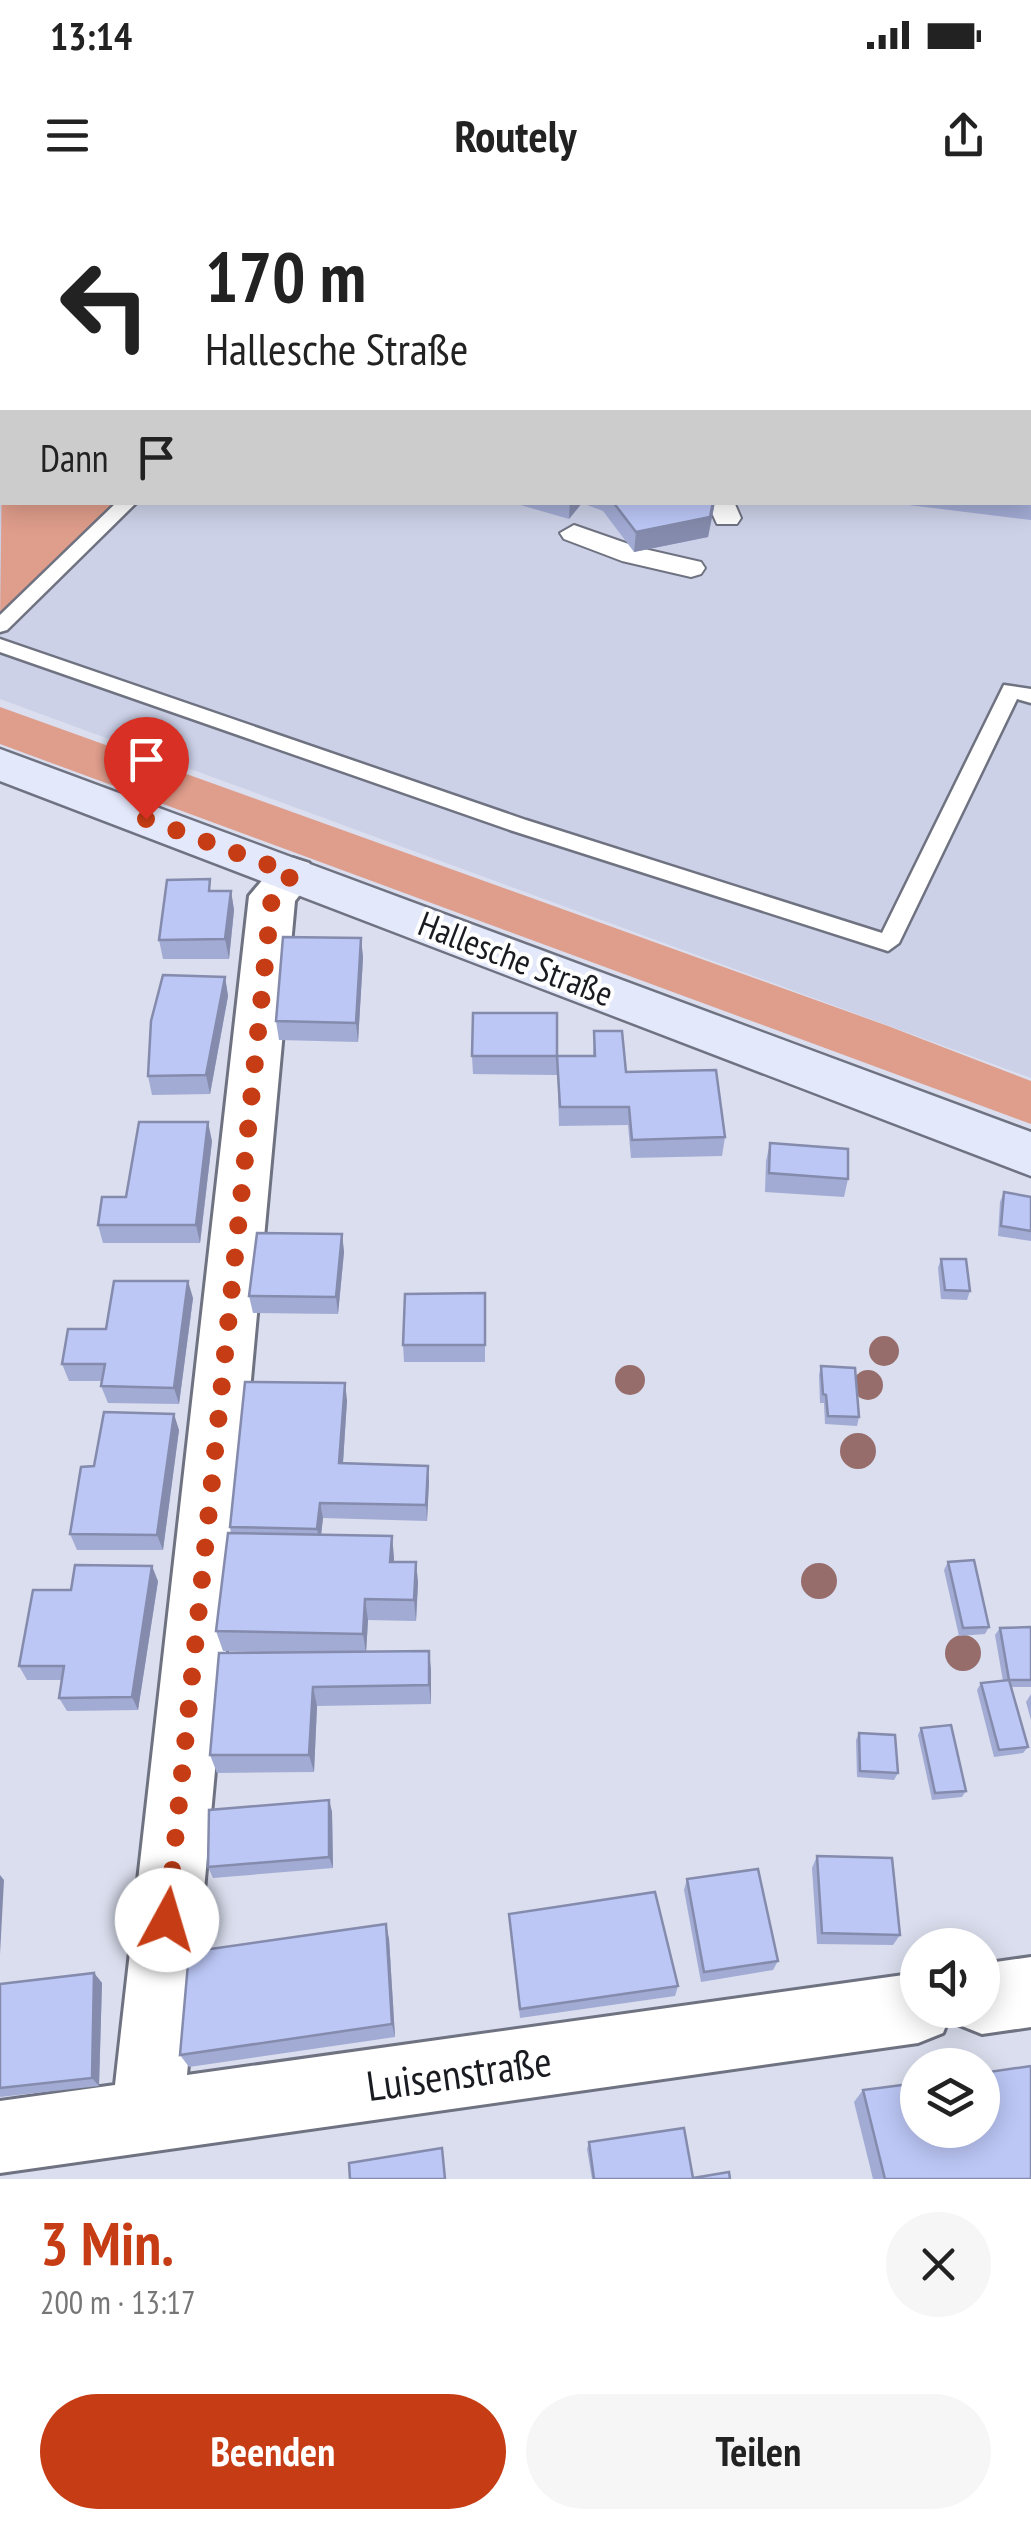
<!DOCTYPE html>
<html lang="de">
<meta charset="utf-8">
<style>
body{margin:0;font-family:"PT Sans Narrow",sans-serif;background:#f6f6f6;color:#222;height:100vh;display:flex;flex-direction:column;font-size:38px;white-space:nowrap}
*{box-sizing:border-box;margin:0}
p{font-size:32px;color:#767676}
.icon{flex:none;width:55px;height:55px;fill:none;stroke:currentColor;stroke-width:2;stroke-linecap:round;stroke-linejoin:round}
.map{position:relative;height:1979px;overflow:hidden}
.sheet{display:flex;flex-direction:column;background:#fff;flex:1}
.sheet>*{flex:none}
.top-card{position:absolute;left:0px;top:0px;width:1032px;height:305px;box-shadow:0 5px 25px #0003;background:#fff;color:#222;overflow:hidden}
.controls{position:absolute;left:900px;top:1728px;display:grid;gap:20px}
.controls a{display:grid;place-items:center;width:100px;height:100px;border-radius:50%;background:#fff;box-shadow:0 5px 25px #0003;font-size:50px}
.pin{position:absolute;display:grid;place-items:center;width:85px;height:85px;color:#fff;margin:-102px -42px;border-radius:50% 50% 50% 0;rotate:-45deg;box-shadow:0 0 10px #0007}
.pin .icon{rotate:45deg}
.me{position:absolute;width:110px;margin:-55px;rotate:6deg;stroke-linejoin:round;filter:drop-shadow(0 0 8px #0008)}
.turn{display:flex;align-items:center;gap:35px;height:210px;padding:0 40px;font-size:45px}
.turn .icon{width:130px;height:130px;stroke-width:2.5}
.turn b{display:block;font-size:70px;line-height:85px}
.then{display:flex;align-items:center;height:95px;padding:0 40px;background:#0003;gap:20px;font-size:38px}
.round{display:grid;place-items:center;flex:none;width:105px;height:105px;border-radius:52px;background:#f6f6f6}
.head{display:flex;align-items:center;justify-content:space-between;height:170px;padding:0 40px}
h1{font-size:60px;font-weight:700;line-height:75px;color:#c63d15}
.primary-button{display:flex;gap:20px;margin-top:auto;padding:20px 40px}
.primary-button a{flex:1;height:115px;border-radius:60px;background:#c63d15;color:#fff;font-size:40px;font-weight:700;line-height:115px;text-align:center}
.primary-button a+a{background:#f6f6f6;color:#222}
.status{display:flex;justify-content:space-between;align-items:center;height:70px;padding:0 50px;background:#fff;direction:ltr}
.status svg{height:28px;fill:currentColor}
header{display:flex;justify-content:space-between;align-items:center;height:130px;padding:0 40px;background:#fff;font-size:45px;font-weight:700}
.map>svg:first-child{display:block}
.built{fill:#ccd1e8;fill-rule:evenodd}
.green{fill:#df9d8b}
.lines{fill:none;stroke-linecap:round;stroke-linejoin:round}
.service-casing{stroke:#6f7280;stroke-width:5}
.pedestrian-casing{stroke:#6f7280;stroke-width:4}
.minor-casing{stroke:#6f7280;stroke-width:6}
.secondary-casing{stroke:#6f7280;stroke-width:5}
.service{fill:#fff;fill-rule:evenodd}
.pedestrian{fill:#fff;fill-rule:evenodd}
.minor{fill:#fff;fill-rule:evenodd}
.secondary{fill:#e4e8fb;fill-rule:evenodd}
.tree{fill:#966d6b}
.wall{fill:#a2abd4}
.shaded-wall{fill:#848bac}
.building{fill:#bcc7f6;stroke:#848bac;stroke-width:2.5}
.route{stroke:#c63d15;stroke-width:18;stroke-dasharray:0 32.4}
.labels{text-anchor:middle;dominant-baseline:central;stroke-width:8;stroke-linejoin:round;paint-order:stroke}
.street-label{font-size:35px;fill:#191b20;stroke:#fff}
.near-street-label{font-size:42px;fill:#191b20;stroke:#fff}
</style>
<div class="status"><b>13:14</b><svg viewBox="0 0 49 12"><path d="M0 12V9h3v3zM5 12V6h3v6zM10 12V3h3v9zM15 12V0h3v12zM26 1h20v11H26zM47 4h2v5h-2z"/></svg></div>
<header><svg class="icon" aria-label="menu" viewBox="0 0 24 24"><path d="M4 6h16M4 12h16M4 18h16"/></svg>Routely<svg class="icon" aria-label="share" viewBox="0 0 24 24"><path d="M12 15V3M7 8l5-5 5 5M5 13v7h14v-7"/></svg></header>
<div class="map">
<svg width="1031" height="1979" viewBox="0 0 1031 1979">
<rect width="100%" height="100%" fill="#dadeee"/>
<path class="built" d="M 0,0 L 1031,0 L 1031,878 L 0,499 ZM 2,2 L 1030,2 L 1030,302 L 2,302 Z"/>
<g class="green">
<polygon points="2,263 2,302 128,303 0,426"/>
<polygon points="0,507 888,826 1031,881 1031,924 0,544"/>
</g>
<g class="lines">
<g class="service-casing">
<g id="service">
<polygon points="417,0 444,0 446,2 419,2"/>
<rect x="0" y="209" width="2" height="11"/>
<polygon points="117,302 137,302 7,430 0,432 0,415"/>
<polygon points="0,439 526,620 882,733 1004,485 1031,489 1031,503 1017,499 899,743 888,751 510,630 0,452"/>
</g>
</g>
<g class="pedestrian-casing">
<g id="pedestrian">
<polygon points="707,302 734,302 741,318 737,324 717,324"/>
<polygon points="574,325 640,348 701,362 705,368 701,374 691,377 622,361 564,339 560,333"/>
</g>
</g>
<g class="minor-casing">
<g id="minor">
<polygon points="800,0 855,0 856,2 802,2"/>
<rect x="1030" y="13" width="1" height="20"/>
<polygon points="293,658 309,663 316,674 295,701 187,1875 918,1773 918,1810 982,1810 982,1764 1031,1757 1031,1827 982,1834 957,1824 952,1810 943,1833 918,1843 0,1973 0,1901 115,1885 249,696 277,663"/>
</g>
</g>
<g class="secondary-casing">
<polygon id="secondary" points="0,549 1031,932 1031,976 0,581"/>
</g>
<use href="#service" class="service"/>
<use href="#pedestrian" class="pedestrian"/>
<use href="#minor" class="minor"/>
<use href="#secondary" class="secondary"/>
</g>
<g class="tree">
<circle cx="884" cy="1151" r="15"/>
<circle cx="630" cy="1180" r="15"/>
<circle cx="868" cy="1185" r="15"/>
<circle cx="858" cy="1251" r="18"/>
<circle cx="819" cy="1381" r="18"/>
<circle cx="963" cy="1453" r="18"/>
</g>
<g class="wall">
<polygon points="543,0 568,0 567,2 554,2"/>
<polygon points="2,20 2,48 0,37 0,21"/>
<polygon points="1030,56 1031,320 884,302 1030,302"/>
<polygon points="510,302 715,302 708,337 634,352 603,311 582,303 569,319"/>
<polygon points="231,691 234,710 229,759 163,759 159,740"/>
<polygon points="361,738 363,758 358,842 279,840 276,821"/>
<polygon points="225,777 228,796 210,894 152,895 148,876"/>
<polygon points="594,831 626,872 725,937 722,956 631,958 628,925 559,926 557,856 593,856"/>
<polygon points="472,856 557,856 557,875 473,874"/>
<polygon points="212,941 200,1043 103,1043 98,1025 126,997"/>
<polygon points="770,943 848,979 844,997 765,992 766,961"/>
<polygon points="1004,992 1031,997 1031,1041 998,1036 1000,1002"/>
<polygon points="342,1034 344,1052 338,1114 253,1113 249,1096"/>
<polygon points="941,1059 970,1091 967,1100 941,1099 938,1068"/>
<polygon points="485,1093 485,1162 404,1162 403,1145"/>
<polygon points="193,1098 179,1204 108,1203 101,1186 102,1181 69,1181 62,1164 106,1129"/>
<polygon points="821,1166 859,1217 857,1226 825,1224 824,1203 820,1203 819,1175"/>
<polygon points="347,1200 343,1263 429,1281 427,1321 323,1318 321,1335 394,1357 394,1362 416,1362 418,1383 416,1421 368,1420 366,1452 429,1451 431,1471 431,1504 317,1506 314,1572 217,1573 210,1555 295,1453 223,1451 216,1431 231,1334 230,1327"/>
<polygon points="179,1230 163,1350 77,1350 70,1334 94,1266"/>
<polygon points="948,1362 989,1427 985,1434 959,1436 944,1370"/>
<polygon points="158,1381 138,1510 67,1511 59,1498 62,1480 27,1480 19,1466 71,1390"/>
<polygon points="1031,1427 1031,1487 1011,1487 1028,1547 1023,1553 994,1557 977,1490 981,1483 1003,1481 995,1435 1000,1428"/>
<polygon points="1031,1494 1031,1520 1026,1502"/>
<polygon points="921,1528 966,1591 962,1597 932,1600 918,1535"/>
<polygon points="859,1533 898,1573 894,1580 857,1577 856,1540"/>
<polygon points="329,1600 332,1612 333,1668 213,1678 208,1667"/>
<polygon points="817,1656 900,1735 893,1745 817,1744 812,1668"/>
<polygon points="687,1679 778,1761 773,1770 701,1782 684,1690"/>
<polygon points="509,1714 678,1786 675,1796 520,1818"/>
<polygon points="386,1724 389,1739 395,1837 189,1867 180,1855"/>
<polygon points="94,1773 102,1783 99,1886 0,1897 0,1784"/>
<polygon points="863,1890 1031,1979 873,1979 854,1902"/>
<polygon points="589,1942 693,1978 730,1979 592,1979 587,1949"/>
</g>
<g class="shaded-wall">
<polygon points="164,0 211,0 208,2 162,2"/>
<polygon points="2,225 2,267 0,269 0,227"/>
<polygon points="570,302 582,303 569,319"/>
<polygon points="713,302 715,302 708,337 634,352 636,332"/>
<polygon points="231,691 234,710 229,759 225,739"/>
<polygon points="361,738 363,758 358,842 356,823"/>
<polygon points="225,777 228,796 210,894 206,875"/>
<polygon points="208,922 212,941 200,1043 196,1025"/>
<polygon points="342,1034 344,1052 338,1114 336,1097"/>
<polygon points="188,1081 193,1098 179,1204 174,1188"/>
<polygon points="345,1183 347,1200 342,1278 339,1263"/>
<polygon points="174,1214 179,1230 163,1350 157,1335"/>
<polygon points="428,1266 429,1281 427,1321 426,1305"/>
<polygon points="320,1303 323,1318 320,1344 317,1329"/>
<polygon points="392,1336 394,1357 393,1383 390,1362"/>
<polygon points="416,1362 418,1383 416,1421 414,1400"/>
<polygon points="152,1366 158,1381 138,1510 132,1497"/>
<polygon points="365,1399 368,1420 366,1454 363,1434"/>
<polygon points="429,1451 431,1471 431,1504 429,1485"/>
<polygon points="313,1487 317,1506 314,1572 309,1555"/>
<polygon points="329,1600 332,1612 333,1668 329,1657"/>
<polygon points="0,1675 4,1680 0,1754"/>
<polygon points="386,1724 389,1739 395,1837 392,1824"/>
<polygon points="94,1773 102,1783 99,1886 92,1878"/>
</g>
<g class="building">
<polygon points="29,0 142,0 139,2 25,2"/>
<polygon points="306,0 371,0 381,2 303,2"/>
<rect x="1030" y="56" width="1" height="228"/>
<polygon points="613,302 713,302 710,317 636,332"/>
<polygon points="210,679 209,691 231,691 225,739 159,740 167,680"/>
<polygon points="283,737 361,738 356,823 276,821"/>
<polygon points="163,775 225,777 206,875 148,876 151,821"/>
<polygon points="473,813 557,813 557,856 472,856"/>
<polygon points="594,831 622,831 626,872 716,870 725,937 632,940 629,907 560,907 557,856 595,856"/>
<polygon points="139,922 208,922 196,1025 98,1025 102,997 126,997"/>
<polygon points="770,943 848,949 848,979 769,973"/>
<polygon points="1004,992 1031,997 1031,1031 1001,1026"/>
<polygon points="257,1033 342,1034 336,1097 249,1096"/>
<polygon points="941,1059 966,1059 970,1091 945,1090"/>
<polygon points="114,1081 188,1081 174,1188 101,1186 105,1164 62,1164 68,1129 106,1129"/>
<polygon points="485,1093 485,1145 403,1145 405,1094"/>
<polygon points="821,1166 855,1168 859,1217 828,1216 826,1195 823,1194"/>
<polygon points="245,1182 345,1183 339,1263 428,1266 426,1305 320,1303 317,1329 230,1327"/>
<polygon points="104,1212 174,1214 157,1335 70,1334 81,1267 94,1266"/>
<polygon points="228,1333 392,1336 390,1362 416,1362 414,1400 365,1399 363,1434 216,1431"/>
<polygon points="974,1360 989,1427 963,1428 948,1362"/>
<polygon points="75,1365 152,1366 132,1497 59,1498 64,1466 19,1466 33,1390 71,1390"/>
<polygon points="1031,1427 1031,1480 1009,1480 1000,1428"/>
<polygon points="429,1451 429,1485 313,1487 309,1555 210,1555 219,1453"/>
<polygon points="1009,1480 1028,1547 999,1550 981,1483"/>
<polygon points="951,1525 966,1591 935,1593 921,1528"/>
<polygon points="859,1533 895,1535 898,1573 860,1571"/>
<polygon points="329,1600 329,1657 208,1667 209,1610"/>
<polygon points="817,1656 892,1658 900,1735 822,1733"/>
<polygon points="758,1669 778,1761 704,1772 687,1679"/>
<polygon points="655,1692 678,1786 520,1809 509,1714"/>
<polygon points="386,1724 392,1824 180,1855 189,1752"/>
<polygon points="94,1773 92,1878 0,1888 0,1784"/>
<polygon points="1031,1866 1031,1979 885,1979 863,1890 918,1883 918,1930 982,1930 982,1873"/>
<polygon points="684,1928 693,1978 729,1972 730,1979 594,1979 589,1942"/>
<polygon points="442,1948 445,1979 350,1979 349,1963"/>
</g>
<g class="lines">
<polyline class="route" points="146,619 293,674 272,696 167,1720"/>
</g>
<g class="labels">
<g class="street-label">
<text transform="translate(516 758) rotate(21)">Hallesche Straße</text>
</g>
<g class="near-street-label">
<text transform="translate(459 1873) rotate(-8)">Luisenstraße</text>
</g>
</g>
</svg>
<div class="controls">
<a><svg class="icon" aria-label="sound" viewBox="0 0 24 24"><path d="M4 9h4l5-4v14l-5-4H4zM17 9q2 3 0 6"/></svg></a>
<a><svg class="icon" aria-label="layers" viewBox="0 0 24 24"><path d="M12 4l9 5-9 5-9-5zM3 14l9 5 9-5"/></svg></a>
</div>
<div class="pin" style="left:146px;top:619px;background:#d93025"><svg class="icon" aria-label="arrive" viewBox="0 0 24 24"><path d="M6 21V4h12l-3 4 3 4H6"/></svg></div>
<svg class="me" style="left:167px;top:1720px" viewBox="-20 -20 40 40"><circle r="19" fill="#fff"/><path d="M0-13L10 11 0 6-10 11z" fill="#c63d15"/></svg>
<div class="top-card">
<div class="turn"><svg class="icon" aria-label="left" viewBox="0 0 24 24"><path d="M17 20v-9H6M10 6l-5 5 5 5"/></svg><div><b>170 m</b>Hallesche Straße</div></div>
<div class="then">Dann<svg class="icon" aria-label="arrive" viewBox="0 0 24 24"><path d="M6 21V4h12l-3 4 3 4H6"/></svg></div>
</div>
</div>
<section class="sheet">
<div class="head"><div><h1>3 Min.</h1><p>200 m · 13:17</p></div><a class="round"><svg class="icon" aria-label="close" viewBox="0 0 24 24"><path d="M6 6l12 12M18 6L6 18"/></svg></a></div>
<div class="primary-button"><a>Beenden</a><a>Teilen</a></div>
</section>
